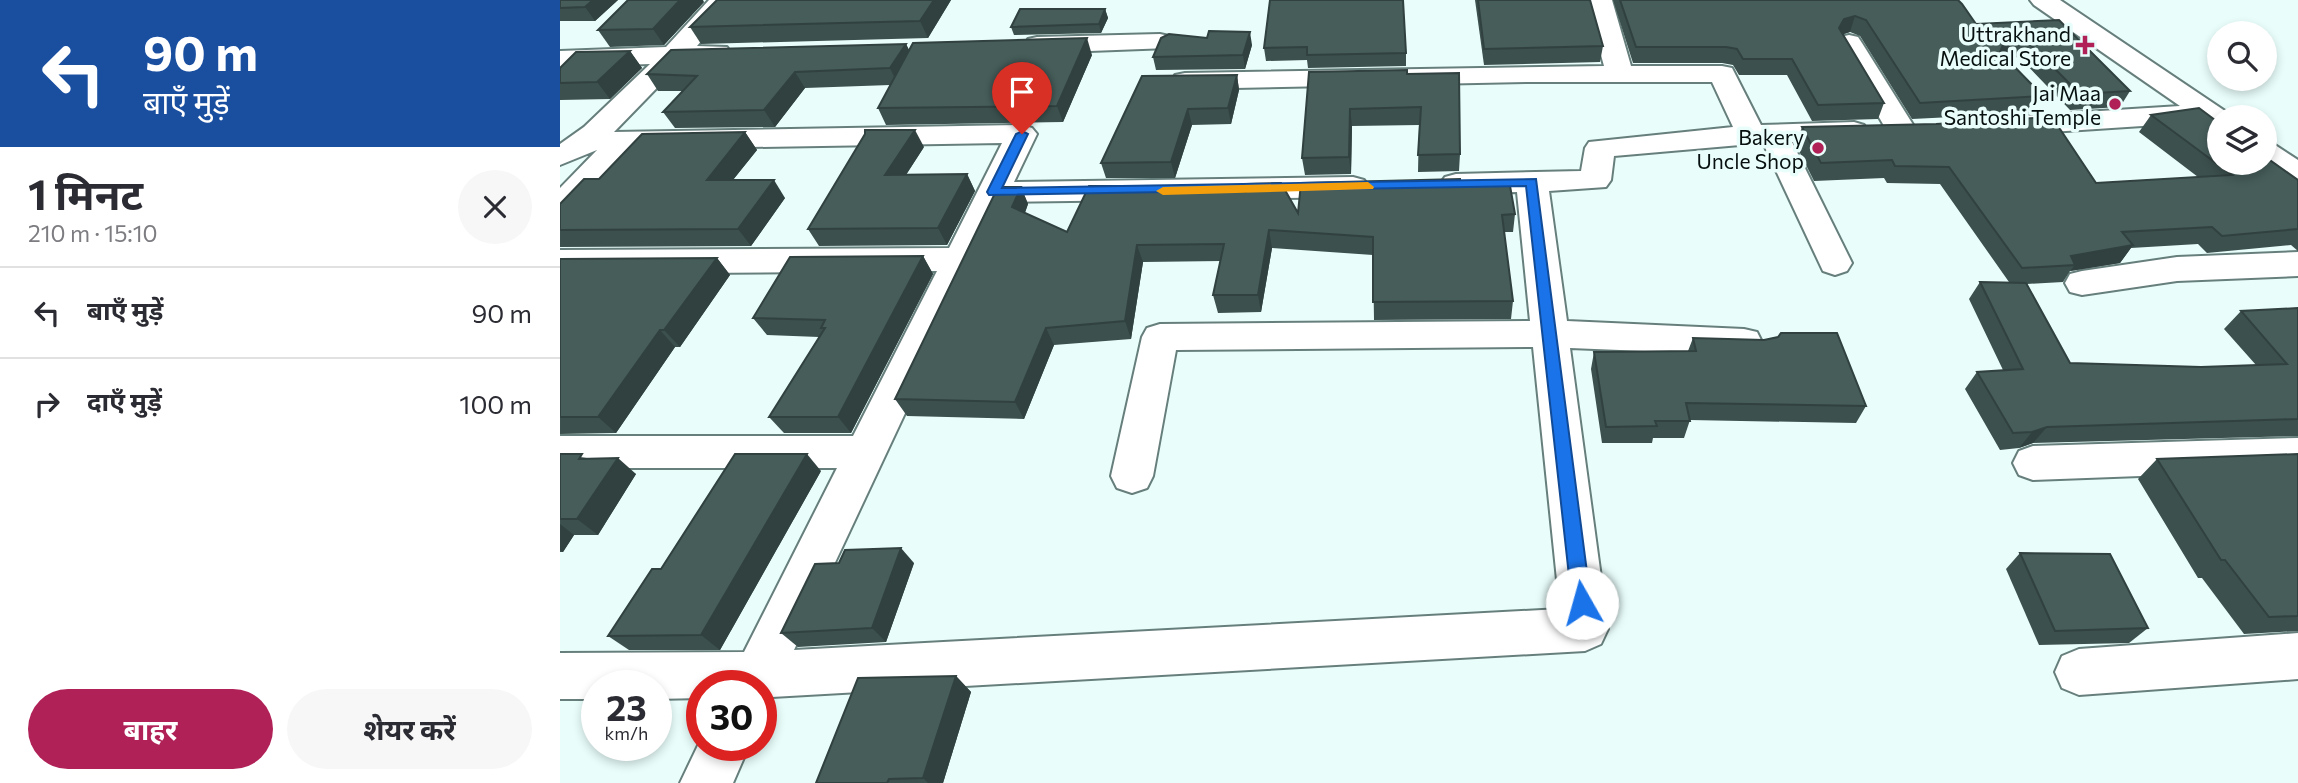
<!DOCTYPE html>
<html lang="hi">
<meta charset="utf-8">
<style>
body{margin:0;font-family:Commissioner,"Noto Sans Devanagari",sans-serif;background:#f7f7f7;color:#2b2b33;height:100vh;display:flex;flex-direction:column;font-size:26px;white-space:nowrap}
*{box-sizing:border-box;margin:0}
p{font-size:23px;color:#7c7c81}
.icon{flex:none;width:38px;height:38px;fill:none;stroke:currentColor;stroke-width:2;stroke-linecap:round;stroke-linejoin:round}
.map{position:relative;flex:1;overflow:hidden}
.side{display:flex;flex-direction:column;background:#fff;width:560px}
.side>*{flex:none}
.top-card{background:#1a4fa0;color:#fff;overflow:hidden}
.fabs{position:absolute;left:1647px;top:21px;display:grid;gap:14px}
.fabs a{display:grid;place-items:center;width:70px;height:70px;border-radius:50%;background:#fff;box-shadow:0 4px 10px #0003;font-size:35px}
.speed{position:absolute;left:21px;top:670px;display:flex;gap:14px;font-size:35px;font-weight:700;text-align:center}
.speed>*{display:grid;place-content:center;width:91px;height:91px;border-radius:50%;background:#fff;box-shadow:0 4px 10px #0003;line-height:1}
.speed small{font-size:18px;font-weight:400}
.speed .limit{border:10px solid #d22;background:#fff;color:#111}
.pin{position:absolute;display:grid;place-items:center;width:60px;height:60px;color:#fff;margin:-72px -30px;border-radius:50% 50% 50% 0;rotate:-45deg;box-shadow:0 0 7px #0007}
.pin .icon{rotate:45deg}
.me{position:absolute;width:77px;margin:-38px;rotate:353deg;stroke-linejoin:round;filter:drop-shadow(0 0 5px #0008)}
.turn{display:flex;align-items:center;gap:24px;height:147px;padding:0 28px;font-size:32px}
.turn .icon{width:91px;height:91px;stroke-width:2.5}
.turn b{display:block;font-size:49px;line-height:60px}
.round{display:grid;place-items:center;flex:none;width:74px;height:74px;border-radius:37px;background:#f7f7f7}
.head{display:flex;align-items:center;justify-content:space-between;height:119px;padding:0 28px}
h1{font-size:42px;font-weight:700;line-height:52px}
.primary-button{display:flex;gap:14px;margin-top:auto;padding:14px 28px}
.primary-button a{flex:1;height:80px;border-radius:42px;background:#b02157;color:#fff;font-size:28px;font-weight:700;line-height:80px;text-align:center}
.primary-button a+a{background:#f7f7f7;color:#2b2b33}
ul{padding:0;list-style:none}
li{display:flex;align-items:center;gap:21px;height:91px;padding:0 28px;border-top:2px solid #e1e1e2}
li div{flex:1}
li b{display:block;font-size:26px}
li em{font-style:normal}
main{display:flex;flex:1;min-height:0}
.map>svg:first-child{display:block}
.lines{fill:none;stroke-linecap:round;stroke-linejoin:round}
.minor-casing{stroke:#677f7c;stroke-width:4}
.minor{fill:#fff;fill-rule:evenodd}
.wall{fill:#3c504d}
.shaded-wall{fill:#31413f}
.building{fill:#465d5a;stroke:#31413f;stroke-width:2}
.route{fill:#1a73e8;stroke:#114b97;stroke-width:2}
.slow{fill:#f59e0b}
.poi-dot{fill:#b02157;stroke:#e9fefb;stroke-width:2.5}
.labels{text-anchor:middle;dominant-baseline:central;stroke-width:7;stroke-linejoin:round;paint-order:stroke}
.far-poi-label{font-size:21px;fill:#07100f;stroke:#e9fefb;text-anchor:end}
</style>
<main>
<section class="side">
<div class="top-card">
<div class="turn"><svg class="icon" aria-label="left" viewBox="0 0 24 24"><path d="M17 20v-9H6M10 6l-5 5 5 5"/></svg><div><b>90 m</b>बाएँ मुड़ें</div></div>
</div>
<div class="head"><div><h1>1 मिनट</h1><p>210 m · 15:10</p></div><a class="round"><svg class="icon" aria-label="close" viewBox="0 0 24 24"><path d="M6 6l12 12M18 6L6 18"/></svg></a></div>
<ul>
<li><svg class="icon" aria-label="left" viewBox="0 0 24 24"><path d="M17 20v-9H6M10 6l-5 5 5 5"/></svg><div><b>बाएँ मुड़ें</b></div><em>90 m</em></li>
<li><svg class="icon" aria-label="right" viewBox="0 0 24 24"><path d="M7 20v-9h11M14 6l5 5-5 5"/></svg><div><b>दाएँ मुड़ें</b></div><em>100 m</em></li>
</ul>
<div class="primary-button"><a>बाहर</a><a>शेयर करें</a></div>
</section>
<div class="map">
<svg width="1738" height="783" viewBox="0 0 1738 783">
<rect width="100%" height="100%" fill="#e9fefb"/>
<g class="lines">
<g class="minor-casing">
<g id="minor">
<polygon points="149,0 176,0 137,46 167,47 171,53 167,59 122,62 54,132 462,125 472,128 477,134 454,182 793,177 804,180 809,187 804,194 793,197 444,202 234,650 1000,609 973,347 616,350 593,476 587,488 572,493 557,488 551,476 582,337 587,328 600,324 970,321 957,192 896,194 885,191 880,184 885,177 896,174 1021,171 1025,148 1029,142 1173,127 1152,82 969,82 625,89 615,87 611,81 615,75 625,73 1044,66 1026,0 1052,0 1071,66 1162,66 1172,68 1201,125 1294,122 1304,125 1309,131 1304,137 1232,142 1292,263 1287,271 1275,275 1263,271 1203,143 1054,156 1051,180 1046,187 989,191 1007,321 1184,329 1197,332 1202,342 1197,352 1184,355 1010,348 1048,629 1041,644 1025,651 212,697 209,703 201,706 201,686 142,686 142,698 96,699 96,686 37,686 37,699 0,699 0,653 184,652 277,468 0,468 0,436 293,436 377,271 0,274 0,250 389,248 442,143 71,149 11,214 0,217 0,188 37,150 0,165 0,144 24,127 90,64 0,67 0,51 106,47"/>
<polygon points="1470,0 1500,0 1665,111 1670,117 1659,117 1659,125 1643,122 1445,135 1435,132 1430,126 1435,120 1445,117 1620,106 1474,5"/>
<polygon points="600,34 609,36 613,42 609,48 477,53 468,51 464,45 468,39 477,37"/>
<polygon points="1289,35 1298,37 1302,43 1357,131 1352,137 1342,140 1332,137 1327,131 1276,43 1280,37"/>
<polygon points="1704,142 1715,145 1738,160 1738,184 1727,181 1701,163 1704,163"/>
<polygon points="1738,252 1738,276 1617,281 1522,295 1510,292 1505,283 1510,274 1522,271 1617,257"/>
<polygon points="1738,438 1738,470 1473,480 1459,475 1453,463 1459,451 1473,446"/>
<polygon points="1738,633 1738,679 1519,695 1502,688 1495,672 1502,656 1519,649"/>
<polygon points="142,737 142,746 189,746 173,783 120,783"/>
</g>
</g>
<use href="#minor" class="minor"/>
</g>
<g class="wall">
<polygon points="0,0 58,0 35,21 0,21"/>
<polygon points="157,0 391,0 368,38 141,44 130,27"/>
<polygon points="710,0 846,53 846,66 748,68 747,60 706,61 704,48"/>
<polygon points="915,0 1030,0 1043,46 1040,62 924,65"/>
<polygon points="1053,0 1398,0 1416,24 1499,20 1570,91 1560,107 1510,110 1460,58 1447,55 1445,56 1483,96 1473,113 1352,119 1300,36 1290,32 1283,34 1324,103 1318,119 1252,121 1227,75 1179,75 1173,65 1162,63 1073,63"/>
<polygon points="144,2 104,45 50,47 38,30"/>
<polygon points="545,9 548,18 541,33 454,35 451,27"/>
<polygon points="346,44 349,50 532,55 503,122 326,125 318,108 330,85 245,88 215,127 115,128 103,112 122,91 98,91 87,74"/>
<polygon points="692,45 685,69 596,70 593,57"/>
<polygon points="70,51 82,68 50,99 0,100 0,68"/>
<polygon points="749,72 847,74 900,154 899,171 858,172 859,125 792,126 791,174 745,175 742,158"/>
<polygon points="677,75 679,90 671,124 632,125 615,178 546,178 541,163"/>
<polygon points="1591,115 1738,180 1738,251 1731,245 1647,253 1638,244 1571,248 1560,263 1510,271 1503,282 1467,284 1510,363 1641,367 1696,365 1664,329 1681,311 1738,308 1738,436 1473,443 1459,448 1440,450 1405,389 1417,372 1443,370 1409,299 1420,282 1449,282 1380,184 1327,183 1324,178 1254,181 1236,145 1242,127 1536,183 1638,177 1579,132"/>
<polygon points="185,132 197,150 173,180 225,198 191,246 0,247 0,204 39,179"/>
<polygon points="364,147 346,175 407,174 415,191 387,245 259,246 248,229"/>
<polygon points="900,182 955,214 953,232 944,232 953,301 951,319 814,320 813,255 712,248 701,312 658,313 653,295 661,261 583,262 571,339 494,345 464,419 347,416 335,399 461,187 468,204 465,213 507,232 614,192 738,213"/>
<polygon points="363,256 373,274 291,433 224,433 209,417 259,337 207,335 193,318"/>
<polygon points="157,258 170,275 120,347 115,347 56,433 0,434 0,259"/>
<polygon points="1218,337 1306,406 1296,423 1130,420 1124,438 1093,438 1092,443 1042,443 1031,369 1034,352 1128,351 1133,338 1204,340"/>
<polygon points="0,454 27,458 76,474 38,535 14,535 3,552 0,552"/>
<polygon points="1738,454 1738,631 1684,634 1642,578 1638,578 1578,479 1597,459"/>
<polygon points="261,471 160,650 69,650 48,636 101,569"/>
<polygon points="1460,553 1588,628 1569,643 1479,645 1446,569"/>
<polygon points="279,563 354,563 326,642 238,647 221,633"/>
<polygon points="396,676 411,692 383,783 256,783"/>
</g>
<g class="shaded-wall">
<polygon points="33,0 58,0 35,21 25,7"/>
<polygon points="120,0 143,0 144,2 104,45 93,29"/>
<polygon points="374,0 391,0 368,38 360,21"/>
<polygon points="545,9 548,18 541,33 539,24"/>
<polygon points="1295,16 1290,32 1278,36 1279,28 1284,19"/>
<polygon points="690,32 692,45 685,69 683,55"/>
<polygon points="527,38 532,55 503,122 497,106"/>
<polygon points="1456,39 1447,55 1436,59 1444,42"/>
<polygon points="346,44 354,60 338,85 330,68"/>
<polygon points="70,51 82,68 50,99 37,82"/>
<polygon points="235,72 245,88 215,127 204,110"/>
<polygon points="677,75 679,90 671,124 668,108"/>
<polygon points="628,109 632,125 615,178 611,162"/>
<polygon points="790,109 792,126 791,174 789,157"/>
<polygon points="355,130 364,147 334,193 325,175"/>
<polygon points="185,132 197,150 159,197 147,180"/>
<polygon points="407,174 415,191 387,245 378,228"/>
<polygon points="214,180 225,198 191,246 178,229"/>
<polygon points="461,187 468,204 460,225 452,207"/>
<polygon points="709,230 712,248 701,312 698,295"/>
<polygon points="577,245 583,262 571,339 565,321"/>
<polygon points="1573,245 1560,263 1510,271 1515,265 1511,256"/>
<polygon points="363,256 373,274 291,433 278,417"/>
<polygon points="157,258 170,275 120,347 104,330"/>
<polygon points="486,328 494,345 464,419 455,402"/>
<polygon points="100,330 115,347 56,433 38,417"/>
<polygon points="1487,427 1473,443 1459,448 1472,432"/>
<polygon points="247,454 261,471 160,650 141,635"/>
<polygon points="58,458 76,474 38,535 17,519"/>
<polygon points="0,524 14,535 3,552 0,550"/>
<polygon points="341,548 354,563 326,642 312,628"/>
<polygon points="396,676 411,692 383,783 368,783 363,778"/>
</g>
<g class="building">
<polygon points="0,0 33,0 25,7 0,8"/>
<polygon points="68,0 120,0 93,29 38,30"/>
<polygon points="157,0 374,0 360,21 130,27"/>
<polygon points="710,0 843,0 846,53 747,55 747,47 704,48"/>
<polygon points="918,0 1030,0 1043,46 924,49"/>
<polygon points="1060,0 1398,0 1402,4 1416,24 1499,20 1570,91 1520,94 1468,42 1456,39 1444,42 1440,52 1483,96 1360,103 1306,20 1295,16 1284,19 1279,28 1324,103 1258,105 1232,59 1183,59 1177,49 1166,47 1076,47"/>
<polygon points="460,9 545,9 539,24 451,27"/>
<polygon points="649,31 690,32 683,55 593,57 601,38 609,34 647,38"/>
<polygon points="527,38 497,106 318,108 353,43"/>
<polygon points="346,44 330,68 235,72 204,110 103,112 137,76 87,74 111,50"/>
<polygon points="70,51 37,82 0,83 0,68 16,52"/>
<polygon points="847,70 847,74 899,73 900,154 858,155 861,107 790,109 789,157 742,158 749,72"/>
<polygon points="677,75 668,108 628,109 611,162 541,163 582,76"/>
<polygon points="1639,108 1659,123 1659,163 1704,163 1704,156 1738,180 1738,229 1662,236 1652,227 1562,232 1573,245 1511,256 1515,265 1462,268 1389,167 1335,166 1332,160 1261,163 1242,127 1376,124 1492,117 1536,183 1672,175 1591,115"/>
<polygon points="305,130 355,130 325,175 407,174 378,228 248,229 305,134"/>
<polygon points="185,132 147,180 214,180 178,229 0,230 0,204 24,179 39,179 82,134"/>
<polygon points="900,179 900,182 949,180 955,214 942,215 953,301 813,302 813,237 709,230 698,295 653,295 664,244 577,245 565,321 486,328 455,402 335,399 438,187 461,187 452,207 507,232 529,186 613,186 611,192 686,192 687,184 721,183 738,213 741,183"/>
<polygon points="363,256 278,417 209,417 265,328 261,328 265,320 193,318 230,257"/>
<polygon points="157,258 104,330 100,330 38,417 0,417 0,259"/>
<polygon points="1420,282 1466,283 1510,363 1641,367 1727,364 1681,311 1738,308 1738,419 1487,427 1472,432 1453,433 1417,372 1463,369"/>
<polygon points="1221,333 1277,333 1306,406 1126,403 1130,421 1095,421 1097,426 1046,427 1034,352 1136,351 1133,338 1204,340 1218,337"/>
<polygon points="0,454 22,454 19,459 58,458 17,519 0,519"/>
<polygon points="175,454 247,454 141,635 48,636 92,569 101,569"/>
<polygon points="1738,454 1738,616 1709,617 1665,560 1661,560 1597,459"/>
<polygon points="341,548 312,628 221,633 255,564 279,563 285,550"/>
<polygon points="1460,553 1550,554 1588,628 1495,631"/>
<polygon points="396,676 363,778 329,779 327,783 256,783 298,678"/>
</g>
<polygon class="route" points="462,131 468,134 442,188 976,179 1031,603 1028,609 1022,611 1015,609 1012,603 966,186 429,195 427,192 456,134"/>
<polygon class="slow" points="808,182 814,187 813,189 603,195 596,191 603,187"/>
<g class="poi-dot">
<path d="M1521.5 34.5h7v7h7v7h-7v7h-7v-7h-7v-7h7z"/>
<circle cx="1555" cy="104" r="7"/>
<circle cx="1258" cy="148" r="7"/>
</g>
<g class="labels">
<g class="far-poi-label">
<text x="1511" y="33">Uttrakhand<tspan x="1511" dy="24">Medical Store</tspan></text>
<text x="1541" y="92">Jai Maa<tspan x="1541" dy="24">Santoshi Temple</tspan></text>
<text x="1244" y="136">Bakery<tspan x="1244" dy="24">Uncle Shop</tspan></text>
</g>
</g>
</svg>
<div class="fabs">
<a><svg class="icon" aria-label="search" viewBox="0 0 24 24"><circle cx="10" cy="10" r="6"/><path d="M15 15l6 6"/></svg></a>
<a><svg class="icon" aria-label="layers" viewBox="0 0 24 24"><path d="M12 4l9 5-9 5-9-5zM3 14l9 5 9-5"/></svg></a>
</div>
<div class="speed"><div>23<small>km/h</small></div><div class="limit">30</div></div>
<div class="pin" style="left:462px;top:134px;background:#d93025"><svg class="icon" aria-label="arrive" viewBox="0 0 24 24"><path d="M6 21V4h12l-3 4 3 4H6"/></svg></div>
<svg class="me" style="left:1022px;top:603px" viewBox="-20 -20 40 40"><circle r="19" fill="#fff"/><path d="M0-13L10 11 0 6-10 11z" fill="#1a73e8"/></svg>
</div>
</main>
